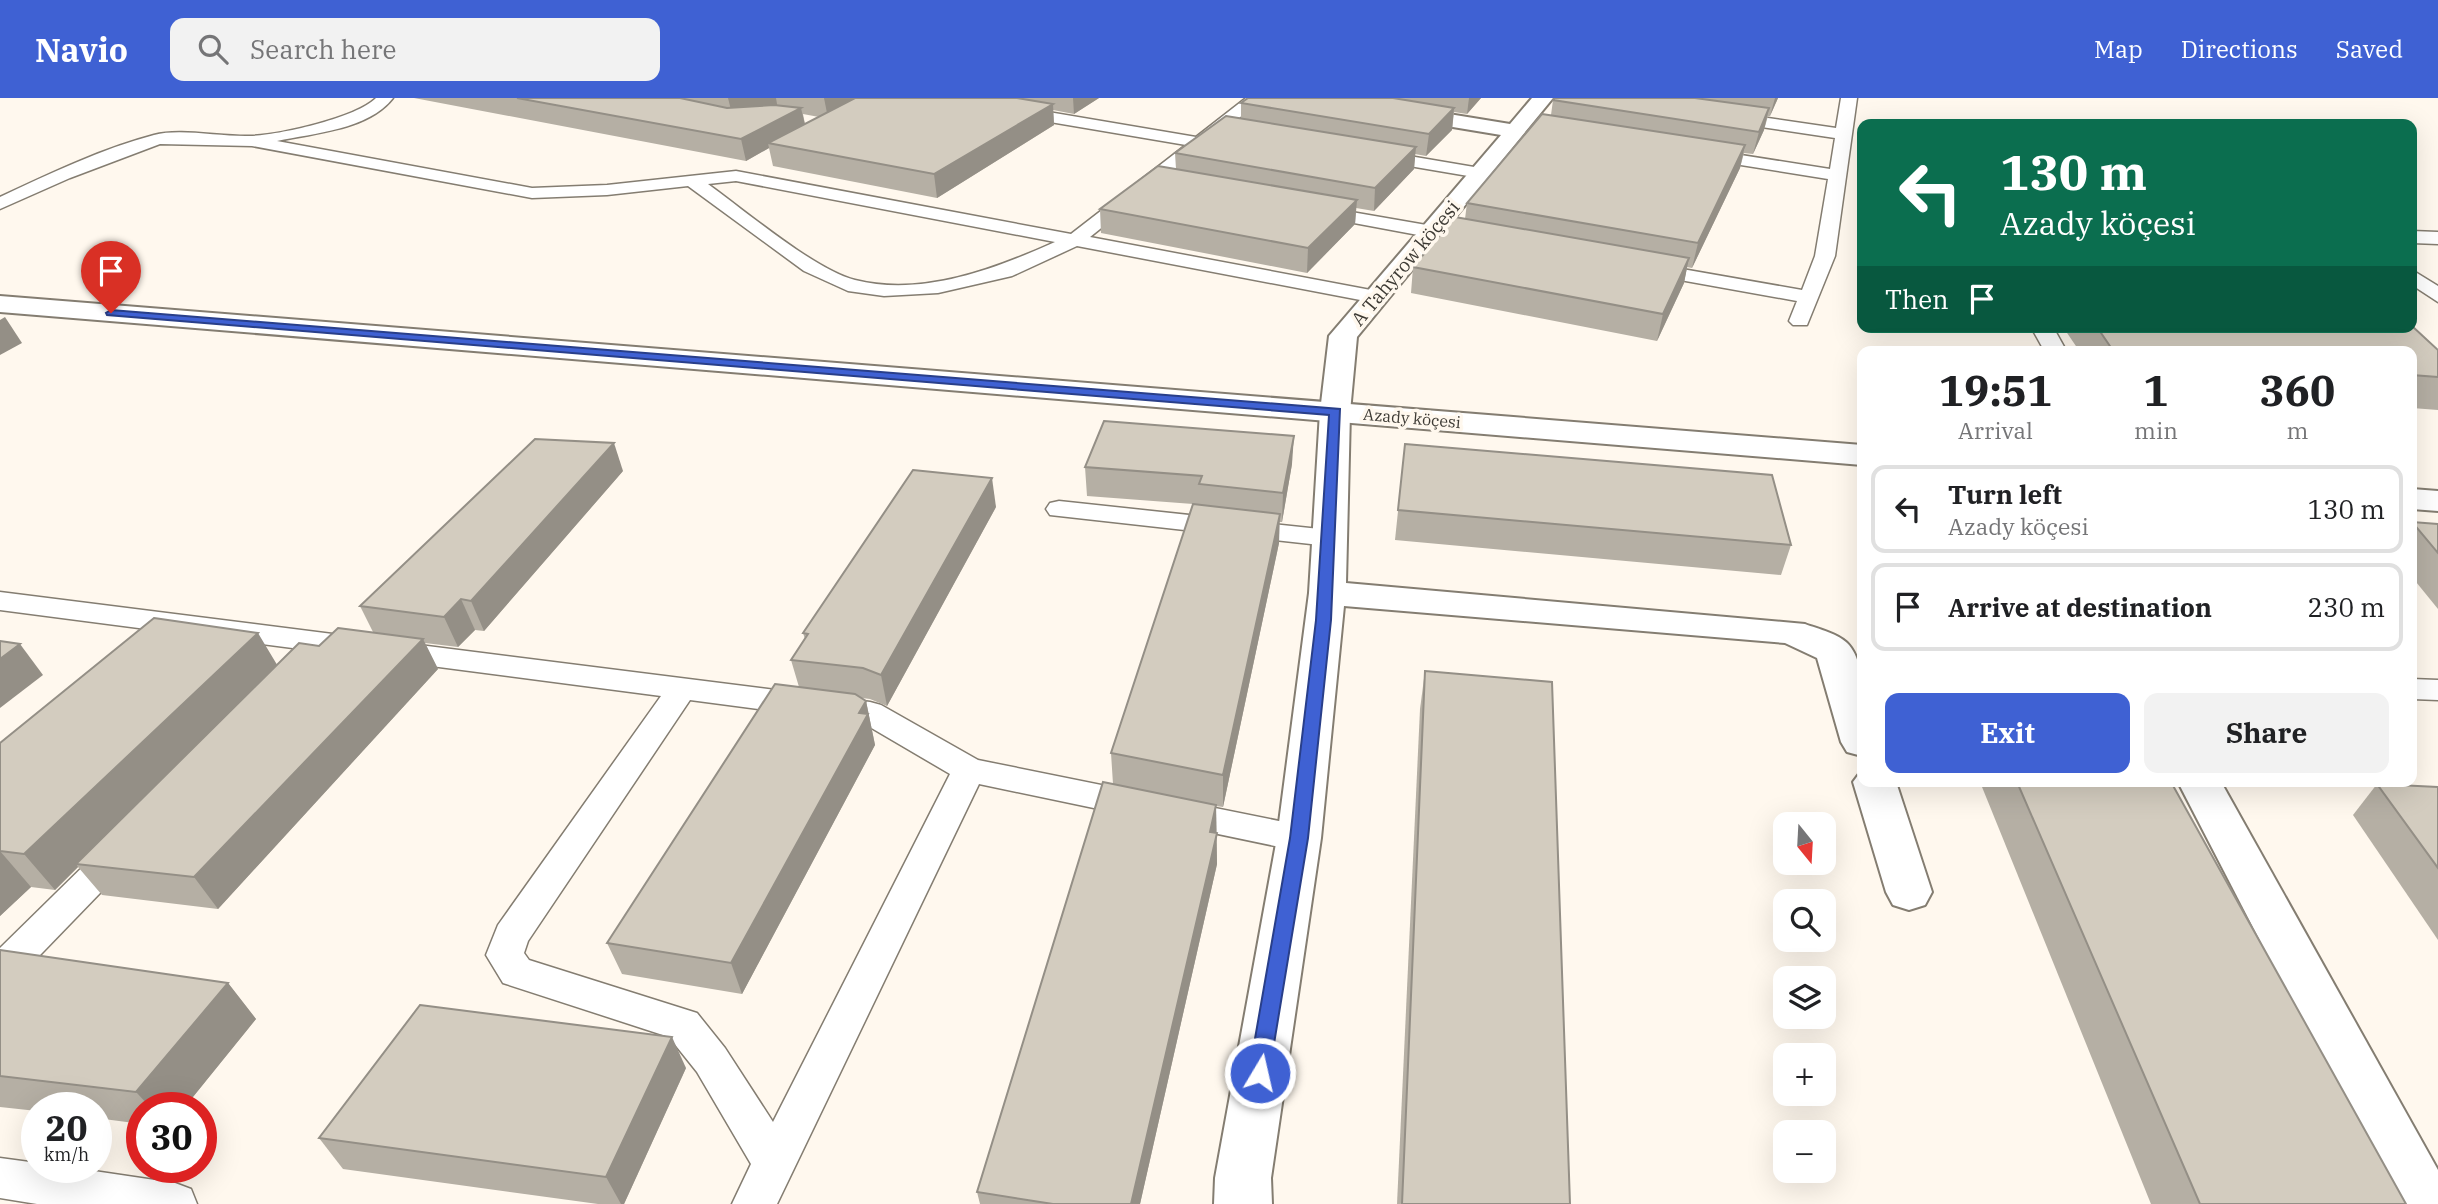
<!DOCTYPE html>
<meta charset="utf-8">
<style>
body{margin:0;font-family:"IBM Plex Serif",serif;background:#f2f2f2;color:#202124;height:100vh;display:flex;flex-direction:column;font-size:26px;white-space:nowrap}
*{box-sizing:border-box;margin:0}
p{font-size:23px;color:#757577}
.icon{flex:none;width:38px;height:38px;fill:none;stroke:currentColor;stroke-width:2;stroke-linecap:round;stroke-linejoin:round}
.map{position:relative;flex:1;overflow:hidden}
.details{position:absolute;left:1857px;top:248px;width:560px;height:441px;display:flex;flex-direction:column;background:#fff;border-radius:14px;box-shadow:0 7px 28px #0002}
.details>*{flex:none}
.banner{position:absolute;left:1857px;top:21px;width:560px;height:214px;border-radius:14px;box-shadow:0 7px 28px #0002;background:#0b6e4f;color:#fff;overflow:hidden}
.needle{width:46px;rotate:162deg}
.fabs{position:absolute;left:1773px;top:714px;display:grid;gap:14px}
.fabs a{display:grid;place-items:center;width:63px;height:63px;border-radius:14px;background:#fff;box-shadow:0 7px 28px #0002;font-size:35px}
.speed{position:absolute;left:21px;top:994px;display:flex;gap:14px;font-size:35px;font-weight:700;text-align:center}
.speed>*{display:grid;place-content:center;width:91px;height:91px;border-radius:50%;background:#fff;box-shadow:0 7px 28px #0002;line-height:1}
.speed small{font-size:18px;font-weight:400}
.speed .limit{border:10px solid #d22;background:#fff;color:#111}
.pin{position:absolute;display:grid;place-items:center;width:60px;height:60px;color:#fff;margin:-72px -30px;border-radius:50% 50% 50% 0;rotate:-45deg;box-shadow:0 0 7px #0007}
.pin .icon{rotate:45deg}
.me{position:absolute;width:77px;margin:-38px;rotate:9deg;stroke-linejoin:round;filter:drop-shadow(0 0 5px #0008)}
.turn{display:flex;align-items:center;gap:24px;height:147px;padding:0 28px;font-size:32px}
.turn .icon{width:91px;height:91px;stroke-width:2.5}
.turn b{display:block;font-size:49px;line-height:60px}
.then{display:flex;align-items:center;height:66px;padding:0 28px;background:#0003;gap:14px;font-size:26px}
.eta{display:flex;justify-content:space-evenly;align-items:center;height:119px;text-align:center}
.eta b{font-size:42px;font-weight:800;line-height:49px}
.button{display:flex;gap:14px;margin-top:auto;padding:14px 28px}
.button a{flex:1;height:80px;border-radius:14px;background:#3f61d3;color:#fff;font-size:28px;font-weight:800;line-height:80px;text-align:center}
.button a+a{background:#f2f2f2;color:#202124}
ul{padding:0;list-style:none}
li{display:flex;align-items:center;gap:21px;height:88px;margin:0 14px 10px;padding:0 14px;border:4px solid #e0e0e0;border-radius:14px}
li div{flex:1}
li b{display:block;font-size:26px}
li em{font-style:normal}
header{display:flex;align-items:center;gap:42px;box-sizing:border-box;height:98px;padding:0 35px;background:#3f61d3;color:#fff}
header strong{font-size:33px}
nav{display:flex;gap:38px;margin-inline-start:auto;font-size:24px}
.search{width:490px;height:63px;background:#f2f2f2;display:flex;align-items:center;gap:18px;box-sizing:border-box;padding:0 24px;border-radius:14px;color:#757577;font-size:26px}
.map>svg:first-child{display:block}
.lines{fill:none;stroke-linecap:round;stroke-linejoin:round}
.lane-casing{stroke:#847d71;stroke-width:3}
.street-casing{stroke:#847d71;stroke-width:4}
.secondary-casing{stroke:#847d71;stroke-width:4}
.lane{fill:#fff;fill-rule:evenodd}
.street{fill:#fff;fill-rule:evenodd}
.secondary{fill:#fff;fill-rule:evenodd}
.wall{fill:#b5afa4;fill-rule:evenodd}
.shaded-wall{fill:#948f86}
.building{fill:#d3ccbf;stroke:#948f86;stroke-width:2}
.route{fill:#3f61d3;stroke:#293f89;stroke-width:2}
.labels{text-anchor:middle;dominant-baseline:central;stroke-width:7;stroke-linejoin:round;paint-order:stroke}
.far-street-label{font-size:16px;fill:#3d3a34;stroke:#fff8ee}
.street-label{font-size:19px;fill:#3d3a34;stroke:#fff8ee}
</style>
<header>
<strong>Navio</strong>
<div class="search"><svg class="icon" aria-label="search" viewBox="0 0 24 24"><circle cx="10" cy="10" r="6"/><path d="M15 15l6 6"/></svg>Search here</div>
<nav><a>Map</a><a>Directions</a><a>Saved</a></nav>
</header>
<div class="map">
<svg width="2438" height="1106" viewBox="0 0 2438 1106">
<rect width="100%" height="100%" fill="#fff8ee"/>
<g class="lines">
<g class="lane-casing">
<g id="lane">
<path d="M 376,0 L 393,0 C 368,32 314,35 277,43 L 532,90 L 607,87 L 736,73 L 1071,136 L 1186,47 L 937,5 L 929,0 L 965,0 L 1196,39 L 1246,0 L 1264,0 L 1090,139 L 1376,193 L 1386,199 L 1376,205 L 1077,148 L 1012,178 L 938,195 L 884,198 L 848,193 L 804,173 L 688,88 L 607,97 L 532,100 L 252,48 L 160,46 L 70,80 L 0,111 L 0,99 C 49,76 101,51 154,37 C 180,30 221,39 250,38 C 279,37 356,20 376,0 ZM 736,83 L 1055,144 C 995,171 922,199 855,182 C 815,172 744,112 708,86 Z"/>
<polygon points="1841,0 1857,0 1835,158 1807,227 1793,227 1789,223 1797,203 1641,175 1638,171 1641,167 1648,165 1802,192 1815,158 1828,81 1703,61 1695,56 1703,51 1830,71 1835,40 1727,24 1719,19 1727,14 1836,30"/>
<polygon points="1374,52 1480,70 1489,75 1480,80 1368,61 1366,57"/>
<polygon points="1317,108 1461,133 1470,139 1461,145 1311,117 1308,113"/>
<polygon points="2412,133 2438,134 2438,146 2412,145"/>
<polygon points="2412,172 2438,188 2438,204 2412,187"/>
<polygon points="2031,229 2053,229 2067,254 2045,254"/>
<polygon points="1059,403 1329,432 1338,434 1342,440 1338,446 1329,448 1050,417 1046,411 1050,405"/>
<path d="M 0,494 L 870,604 L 881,607 L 978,662 L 1299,727 L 1311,731 L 1316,740 L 1311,749 L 1299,753 L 979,686 L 777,1106 L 732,1106 L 751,1066 L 697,974 L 669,939 L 503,885 L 486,857 L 498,827 L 661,598 L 0,512 ZM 690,602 L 863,625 L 950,676 L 773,1024 L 725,950 L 697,915 L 529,862 L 524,855 L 528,843 Z"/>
<polygon points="2412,581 2438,582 2438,602 2412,601"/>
<polygon points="119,741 131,745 136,754 131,763 13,885 0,890 0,850 107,745"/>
<polygon points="0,1060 37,1065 37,1069 67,1069 175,1085 191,1091 197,1106 37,1106 0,1100"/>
</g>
</g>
<g class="street-casing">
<g id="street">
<path d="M 1304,0 L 1351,0 L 1510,26 L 1532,0 L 1553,0 L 1357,239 L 1350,314 L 1346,485 L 1805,526 C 1818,531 1840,536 1849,547 C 1869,570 1862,629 1862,658 L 1847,654 L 1841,644 L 1817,560 L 1785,545 L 1344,508 L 1321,740 L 1271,1080 L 1272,1106 L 1214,1106 L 1215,1080 L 1277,740 L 1309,495 L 1320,314 L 1329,238 L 1501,37 L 1314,6 Z"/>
<polygon points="1862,672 1862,684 1896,684 1932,794 1925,807 1909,812 1893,807 1886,794 1853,684"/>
<polygon points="2178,684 2221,684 2438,1072 2438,1106 2396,1106"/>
</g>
</g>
<g class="secondary-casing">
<g id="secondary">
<polygon points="0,198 1862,347 1862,367 0,214"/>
<polygon points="2412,391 2438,393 2438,413 2412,411"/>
</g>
</g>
<use href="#lane" class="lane"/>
<use href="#street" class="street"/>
<use href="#secondary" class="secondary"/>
</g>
<g class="wall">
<path d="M 414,0 L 1099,0 L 1074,16 L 1053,12 L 1054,27 L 937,100 L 773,68 L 769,50 L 746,63 ZM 803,16 L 819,19 L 805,26 Z"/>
<polygon points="1248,0 1481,0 1467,16 1454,14 1452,32 1426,58 1415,56 1414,71 1374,113 1356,110 1355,126 1307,175 1101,135 1100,111 1176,71 1175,55 1241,20 1241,5"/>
<polygon points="1555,0 1778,0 1770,18 1768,18 1764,32 1753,56 1744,55 1740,70 1692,170 1687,169 1684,185 1657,243 1411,195 1413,169 1465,121 1467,105 1551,17 1553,2"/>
<polygon points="2063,229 2412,229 2438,252 2438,312 2412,310 2412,254 2080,254"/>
<polygon points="1405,346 1791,447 1781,477 1395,442"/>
<polygon points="1292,366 1282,424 1279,424 1279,445 1223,709 1216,708 1217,766 1140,1106 980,1106 977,1094 1113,686 1111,655 1193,406 1087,398 1085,369"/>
<polygon points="623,373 484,533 475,532 458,549 425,545 438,571 218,811 102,797 78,769 55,792 31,789 0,818 0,645 277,567 373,534 360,508"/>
<polygon points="996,409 887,608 870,601 862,600 866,603 875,647 742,896 622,876 607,845 799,589 791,562 805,541 803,535"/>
<polygon points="2412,424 2438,426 2438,511 2412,479"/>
<polygon points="1425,573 1570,1106 1397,1106 1420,611"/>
<polygon points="1980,684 2171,684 2406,1106 2151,1106"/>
<polygon points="2377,686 2438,689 2438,842 2353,717"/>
<polygon points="0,852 228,885 256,921 184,1010 142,1010 142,1026 96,1020 96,1010 37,1010 37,1013 0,1009"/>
<polygon points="686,970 624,1106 598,1106 343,1071 319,1040"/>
</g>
<g class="shaded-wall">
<polygon points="728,0 776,0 778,12 732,16"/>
<polygon points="824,0 866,0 828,20"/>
<polygon points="1073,0 1099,0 1074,16"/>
<polygon points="1469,0 1481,0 1467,16"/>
<polygon points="1775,0 1778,0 1770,18"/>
<polygon points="1053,6 1054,27 937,100 934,76"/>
<polygon points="801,10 806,31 768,45 769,50 746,63 741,41"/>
<polygon points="1454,10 1452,32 1426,58 1429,36"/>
<polygon points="1769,10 1764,32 1753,56 1759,34"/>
<polygon points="1745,47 1740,70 1692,170 1698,145"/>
<polygon points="1416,49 1414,71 1374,113 1375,90"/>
<polygon points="1357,102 1355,126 1307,175 1308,150"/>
<polygon points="1689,160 1684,185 1657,243 1663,216"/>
<polygon points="5,219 22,245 0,257 0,222"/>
<polygon points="1294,338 1292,366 1282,424 1283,395"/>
<polygon points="614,345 623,373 484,533 471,503"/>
<polygon points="992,380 996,409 887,608 881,577"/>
<polygon points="1280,416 1279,445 1223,709 1223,677"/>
<polygon points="461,501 475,532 458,549 444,519"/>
<polygon points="258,535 279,570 76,766 78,769 55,792 24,756"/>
<polygon points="423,541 438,571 218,811 194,779"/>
<polygon points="20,546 43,577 0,610 0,561"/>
<polygon points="866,603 875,647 742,896 731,865"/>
<polygon points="1216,707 1217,766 1140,1106 1131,1106"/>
<polygon points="0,753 31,789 0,818"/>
<polygon points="228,885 256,921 184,1010 151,1010 136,994"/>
<polygon points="672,939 686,970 624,1106 621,1106 606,1079"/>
</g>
<g class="building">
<polygon points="517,0 680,0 727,10 774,7 801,10 741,41"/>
<polygon points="855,0 1017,0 1053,6 934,76 768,45"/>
<polygon points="1248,0 1393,0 1454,10 1429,36 1241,5"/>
<polygon points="1555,0 1695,0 1769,10 1759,34 1553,2"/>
<polygon points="1542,16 1745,47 1698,145 1467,105"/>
<polygon points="1226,18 1416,49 1375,90 1175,55"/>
<polygon points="1158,68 1357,102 1308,150 1100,111"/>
<polygon points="1455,119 1689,160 1663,216 1413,169"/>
<polygon points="2412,228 2438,252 2438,279 2412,277 2412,254 2114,254 2097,229 2412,229"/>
<polygon points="1104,323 1294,338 1283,395 1199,386 1202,378 1085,369"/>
<polygon points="535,341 614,345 471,503 461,501 444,519 360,508"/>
<polygon points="1405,346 1772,377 1791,447 1398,412"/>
<polygon points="913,372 992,380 881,577 863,570 791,562 808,536 803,535"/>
<polygon points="1193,406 1280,416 1223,677 1111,655"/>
<polygon points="2412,424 2438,426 2438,455"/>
<polygon points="154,520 258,535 24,756 0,753 0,645"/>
<polygon points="338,530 423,541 194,779 76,766 299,545 319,548"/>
<polygon points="0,543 20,546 0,561"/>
<polygon points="1425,573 1552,584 1570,1106 1402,1106"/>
<polygon points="775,586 855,596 866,603 859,615 868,616 731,865 607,845"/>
<polygon points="1103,684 1216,707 1210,734 1217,735 1131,1106 1053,1106 977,1094"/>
<polygon points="2017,684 2171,684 2406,1106 2200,1106"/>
<polygon points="2377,686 2438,689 2438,770"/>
<polygon points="0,852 228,885 136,994 0,978"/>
<polygon points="420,907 672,939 606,1079 319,1040"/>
</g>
<polygon class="route" points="111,212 1340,311 1331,522 1308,740 1268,982 1260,985 1252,982 1249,975 1290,740 1316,522 1329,317 107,217 106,215"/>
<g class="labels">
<g class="far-street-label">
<text transform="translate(1412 320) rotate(5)">Azady köçesi</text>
</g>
<g class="street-label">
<text transform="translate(1405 165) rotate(-50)">A Tahyrow köçesi</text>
</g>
</g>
</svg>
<div class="fabs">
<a><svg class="needle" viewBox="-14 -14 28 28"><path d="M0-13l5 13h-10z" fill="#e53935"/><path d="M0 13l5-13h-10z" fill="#757577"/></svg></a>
<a><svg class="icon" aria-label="search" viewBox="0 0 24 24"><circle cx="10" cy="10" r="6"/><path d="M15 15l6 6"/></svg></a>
<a><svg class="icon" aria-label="layers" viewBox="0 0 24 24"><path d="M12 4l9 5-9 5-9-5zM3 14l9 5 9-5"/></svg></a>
<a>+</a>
<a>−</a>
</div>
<div class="speed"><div>20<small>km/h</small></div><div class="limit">30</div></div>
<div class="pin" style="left:111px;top:215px;background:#d93025"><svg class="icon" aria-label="arrive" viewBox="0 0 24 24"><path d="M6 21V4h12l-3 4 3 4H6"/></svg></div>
<svg class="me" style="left:1260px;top:975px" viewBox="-20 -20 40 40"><circle r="17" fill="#3f61d3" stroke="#fff" stroke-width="3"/><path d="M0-11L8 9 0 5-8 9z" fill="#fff"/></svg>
<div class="banner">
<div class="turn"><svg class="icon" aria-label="left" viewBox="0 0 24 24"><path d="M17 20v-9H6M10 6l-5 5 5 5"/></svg><div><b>130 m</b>Azady köçesi</div></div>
<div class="then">Then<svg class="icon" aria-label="arrive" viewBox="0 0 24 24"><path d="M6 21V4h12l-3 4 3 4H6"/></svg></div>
</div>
<section class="details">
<div class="eta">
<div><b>19:51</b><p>Arrival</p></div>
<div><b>1</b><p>min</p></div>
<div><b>360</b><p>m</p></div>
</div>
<ul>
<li><svg class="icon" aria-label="left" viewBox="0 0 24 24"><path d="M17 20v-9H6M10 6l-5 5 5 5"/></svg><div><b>Turn left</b><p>Azady köçesi</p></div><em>130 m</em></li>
<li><svg class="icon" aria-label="arrive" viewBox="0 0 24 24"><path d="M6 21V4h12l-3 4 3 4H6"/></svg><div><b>Arrive at destination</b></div><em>230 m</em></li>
</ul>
<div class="button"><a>Exit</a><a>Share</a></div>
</section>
</div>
